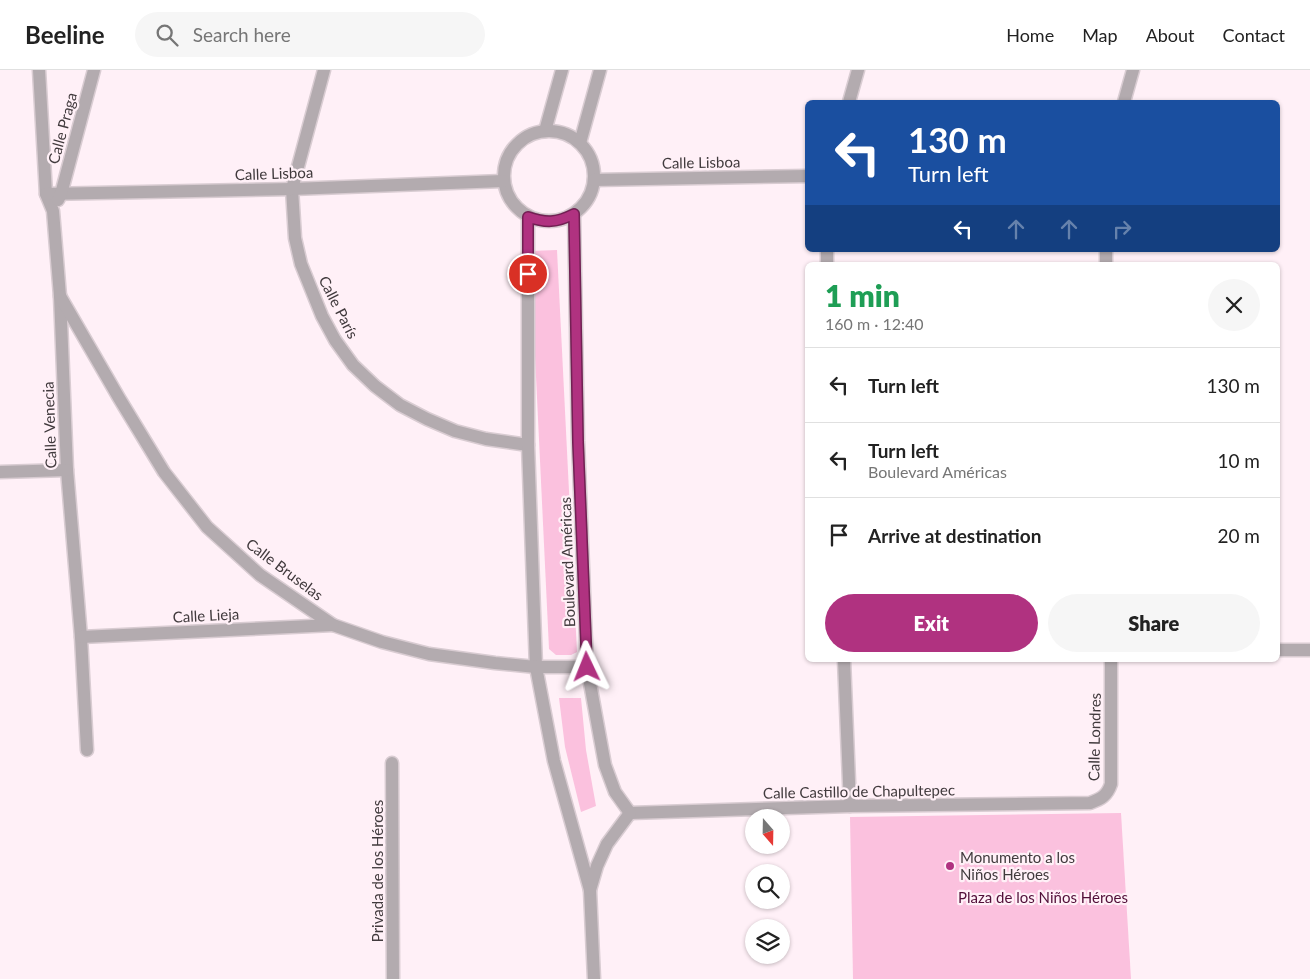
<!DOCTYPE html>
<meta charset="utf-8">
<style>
body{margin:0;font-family:Lato,sans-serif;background:#f6f6f6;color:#222;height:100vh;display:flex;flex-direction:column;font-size:19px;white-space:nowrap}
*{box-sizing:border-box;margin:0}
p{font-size:16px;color:#767676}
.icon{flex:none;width:28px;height:28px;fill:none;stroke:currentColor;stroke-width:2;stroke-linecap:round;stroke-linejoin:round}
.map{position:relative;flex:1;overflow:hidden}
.sheet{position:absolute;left:805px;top:192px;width:475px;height:400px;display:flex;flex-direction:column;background:#fff;border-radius:8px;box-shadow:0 1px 4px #0004}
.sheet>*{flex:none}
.top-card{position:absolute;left:805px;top:30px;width:475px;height:152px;border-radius:8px;box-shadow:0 1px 4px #0004;background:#1a4fa0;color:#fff;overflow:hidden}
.needle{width:32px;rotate:160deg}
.tools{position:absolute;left:745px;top:739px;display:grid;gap:10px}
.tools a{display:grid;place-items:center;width:45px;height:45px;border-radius:50%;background:#fff;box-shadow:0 1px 4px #0004;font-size:25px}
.pin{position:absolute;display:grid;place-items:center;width:42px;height:42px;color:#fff;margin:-21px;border:2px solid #fff;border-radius:50%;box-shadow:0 1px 5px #0007}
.me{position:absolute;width:55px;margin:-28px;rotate:358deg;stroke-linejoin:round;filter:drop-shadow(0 0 4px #0008)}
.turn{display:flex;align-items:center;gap:18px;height:105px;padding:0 20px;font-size:22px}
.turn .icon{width:65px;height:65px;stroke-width:2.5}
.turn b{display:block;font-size:35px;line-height:42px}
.lanes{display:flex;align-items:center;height:48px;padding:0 20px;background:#0003;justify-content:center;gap:25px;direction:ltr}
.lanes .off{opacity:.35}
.round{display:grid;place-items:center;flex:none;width:52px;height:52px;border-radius:26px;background:#f6f6f6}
.summary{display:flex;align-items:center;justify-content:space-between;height:85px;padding:0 20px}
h1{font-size:30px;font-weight:800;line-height:38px;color:#1e9e55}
.button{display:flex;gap:10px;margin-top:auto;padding:10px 20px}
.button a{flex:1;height:58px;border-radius:30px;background:#b03280;color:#fff;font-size:20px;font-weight:800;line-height:58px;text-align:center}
.button a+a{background:#f6f6f6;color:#222}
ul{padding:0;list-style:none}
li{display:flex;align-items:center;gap:15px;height:75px;padding:0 20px;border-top:1px solid #e0e0e0}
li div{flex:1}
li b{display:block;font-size:19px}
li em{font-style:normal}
header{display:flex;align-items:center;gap:30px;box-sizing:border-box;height:70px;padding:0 25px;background:#fff;border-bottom:1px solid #e0e0e0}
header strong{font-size:24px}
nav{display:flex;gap:28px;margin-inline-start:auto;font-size:18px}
.search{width:350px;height:45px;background:#f6f6f6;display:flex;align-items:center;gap:12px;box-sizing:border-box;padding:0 18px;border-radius:28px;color:#767676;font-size:19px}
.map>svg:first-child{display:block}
.green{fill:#fbc1de}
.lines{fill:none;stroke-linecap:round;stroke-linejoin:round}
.minor-casing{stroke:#d9ccd2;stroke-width:15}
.minor{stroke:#b3abaf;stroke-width:12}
.route-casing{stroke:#722053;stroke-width:12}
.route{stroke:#b03280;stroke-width:9}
.poi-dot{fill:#b03280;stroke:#fff0f7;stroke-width:2}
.labels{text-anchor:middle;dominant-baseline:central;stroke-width:4.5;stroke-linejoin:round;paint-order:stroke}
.street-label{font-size:15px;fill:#413a3d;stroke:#fff0f7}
.poi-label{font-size:15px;fill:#413a3d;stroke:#fff0f7;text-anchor:start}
.park-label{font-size:15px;fill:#520f39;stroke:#fff0f7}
</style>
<header>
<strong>Beeline</strong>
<div class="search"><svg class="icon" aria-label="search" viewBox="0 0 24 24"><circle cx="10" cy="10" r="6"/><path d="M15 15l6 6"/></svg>Search here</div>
<nav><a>Home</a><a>Map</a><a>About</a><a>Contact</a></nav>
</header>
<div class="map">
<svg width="1310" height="909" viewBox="0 0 1310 909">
<rect width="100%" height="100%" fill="#fff0f7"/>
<g class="green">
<polygon points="557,180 577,582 571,585 556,585 549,579 530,181"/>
<polygon points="559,628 581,628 586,680 596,736 581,742 565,677"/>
<polygon points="1121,743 1131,909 853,909 850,747"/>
</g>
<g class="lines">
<g class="minor-casing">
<g id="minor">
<polyline points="39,0 46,124 53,141 60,226 67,400 81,567 87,680"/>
<polyline points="324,0 292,119 295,168 301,194 322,246 335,270 353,295 375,316 400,335 427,349 455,361 486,369 528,375"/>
<polyline points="849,32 858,0"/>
<polyline points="1124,32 1133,0"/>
<circle cx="549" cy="106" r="45"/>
<polyline points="545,61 562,0"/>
<polyline points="580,73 600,0"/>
<polyline points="594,110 808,106"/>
<polyline points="46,124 292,119 503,111"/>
<polyline points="58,130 61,124 94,0"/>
<polyline points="574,144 578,371 587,597 605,695 615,722 630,743"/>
<polyline points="528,147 528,375 536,597 554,691 590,820 594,909"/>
<polyline points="827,180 827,195"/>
<polyline points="1106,180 1106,195"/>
<polyline points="60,226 119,328 164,402 207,457 260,505 333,555 382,572 429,584 495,593 536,597 587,597"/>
<polyline points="0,402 67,400"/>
<polyline points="81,567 333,555"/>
<polyline points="1278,580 1310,580"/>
<polyline points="844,590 850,736"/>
<polyline points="392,693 393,909"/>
<path d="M 630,743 L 850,736 L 1090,733 C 1101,729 1107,726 1111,714 L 1111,590"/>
<polyline points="590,820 597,796 607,774 630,743"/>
</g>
</g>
<use href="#minor" class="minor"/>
</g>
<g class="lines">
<g class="route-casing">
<path id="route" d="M 528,204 L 528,147 C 546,153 556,153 574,144 L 578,372 L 587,597"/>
</g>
<use href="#route" class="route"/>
</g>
<circle class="poi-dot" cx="950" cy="796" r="5"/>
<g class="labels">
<g class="street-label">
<text transform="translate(62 58) rotate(-75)">Calle Praga</text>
<text transform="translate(701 92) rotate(-1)">Calle Lisboa</text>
<text transform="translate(274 103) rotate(-2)">Calle Lisboa</text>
<text transform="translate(339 237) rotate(63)">Calle París</text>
<text transform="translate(49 355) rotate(-92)">Calle Venecia</text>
<text transform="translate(567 492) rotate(-92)">Boulevard Américas</text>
<text transform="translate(285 499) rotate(37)">Calle Bruselas</text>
<text transform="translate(206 545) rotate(-3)">Calle Lieja</text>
<text transform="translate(1094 667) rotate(-89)">Calle Londres</text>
<text transform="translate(859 721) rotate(-1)">Calle Castillo de Chapultepec</text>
<text transform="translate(377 801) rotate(-90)">Privada de los Héroes</text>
</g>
<g class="poi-label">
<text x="960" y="787">Monumento a los<tspan x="960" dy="17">Niños Héroes</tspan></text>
</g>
<g class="park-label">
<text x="1043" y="827">Plaza de los Niños Héroes</text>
</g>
</g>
</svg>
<div class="tools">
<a><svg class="needle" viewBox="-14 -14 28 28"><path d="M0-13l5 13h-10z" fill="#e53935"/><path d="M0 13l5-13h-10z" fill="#767676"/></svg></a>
<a><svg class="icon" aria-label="search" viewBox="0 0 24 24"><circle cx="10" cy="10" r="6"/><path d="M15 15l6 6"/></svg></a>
<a><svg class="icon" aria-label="layers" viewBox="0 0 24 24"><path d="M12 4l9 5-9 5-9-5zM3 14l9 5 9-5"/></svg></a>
</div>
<div class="pin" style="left:528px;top:204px;background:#d93025"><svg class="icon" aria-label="arrive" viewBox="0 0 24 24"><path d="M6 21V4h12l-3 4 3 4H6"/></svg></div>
<svg class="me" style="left:587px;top:597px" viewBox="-20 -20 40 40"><path d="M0-17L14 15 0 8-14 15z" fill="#b03280" stroke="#fff" stroke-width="4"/></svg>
<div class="top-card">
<div class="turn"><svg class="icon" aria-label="left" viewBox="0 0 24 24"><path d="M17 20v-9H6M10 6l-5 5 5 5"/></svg><div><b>130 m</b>Turn left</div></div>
<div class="lanes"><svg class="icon" aria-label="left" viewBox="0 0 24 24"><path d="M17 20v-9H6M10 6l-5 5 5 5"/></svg><svg class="icon off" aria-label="ahead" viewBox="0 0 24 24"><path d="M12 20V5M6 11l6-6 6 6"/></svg><svg class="icon off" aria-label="ahead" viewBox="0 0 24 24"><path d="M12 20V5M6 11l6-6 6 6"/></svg><svg class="icon off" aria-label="right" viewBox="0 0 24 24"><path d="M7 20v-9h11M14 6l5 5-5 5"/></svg></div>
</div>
<section class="sheet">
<div class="summary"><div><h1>1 min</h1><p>160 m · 12:40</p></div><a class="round"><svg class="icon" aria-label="close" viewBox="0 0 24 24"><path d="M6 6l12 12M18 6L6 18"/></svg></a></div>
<ul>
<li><svg class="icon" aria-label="left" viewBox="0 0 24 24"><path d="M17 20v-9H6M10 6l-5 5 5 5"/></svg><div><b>Turn left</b></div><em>130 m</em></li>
<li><svg class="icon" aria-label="left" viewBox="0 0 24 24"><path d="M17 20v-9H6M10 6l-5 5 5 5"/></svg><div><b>Turn left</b><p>Boulevard Américas</p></div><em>10 m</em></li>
<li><svg class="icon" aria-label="arrive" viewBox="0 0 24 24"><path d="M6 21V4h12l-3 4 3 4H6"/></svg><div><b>Arrive at destination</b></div><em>20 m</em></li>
</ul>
<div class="button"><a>Exit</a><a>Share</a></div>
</section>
</div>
